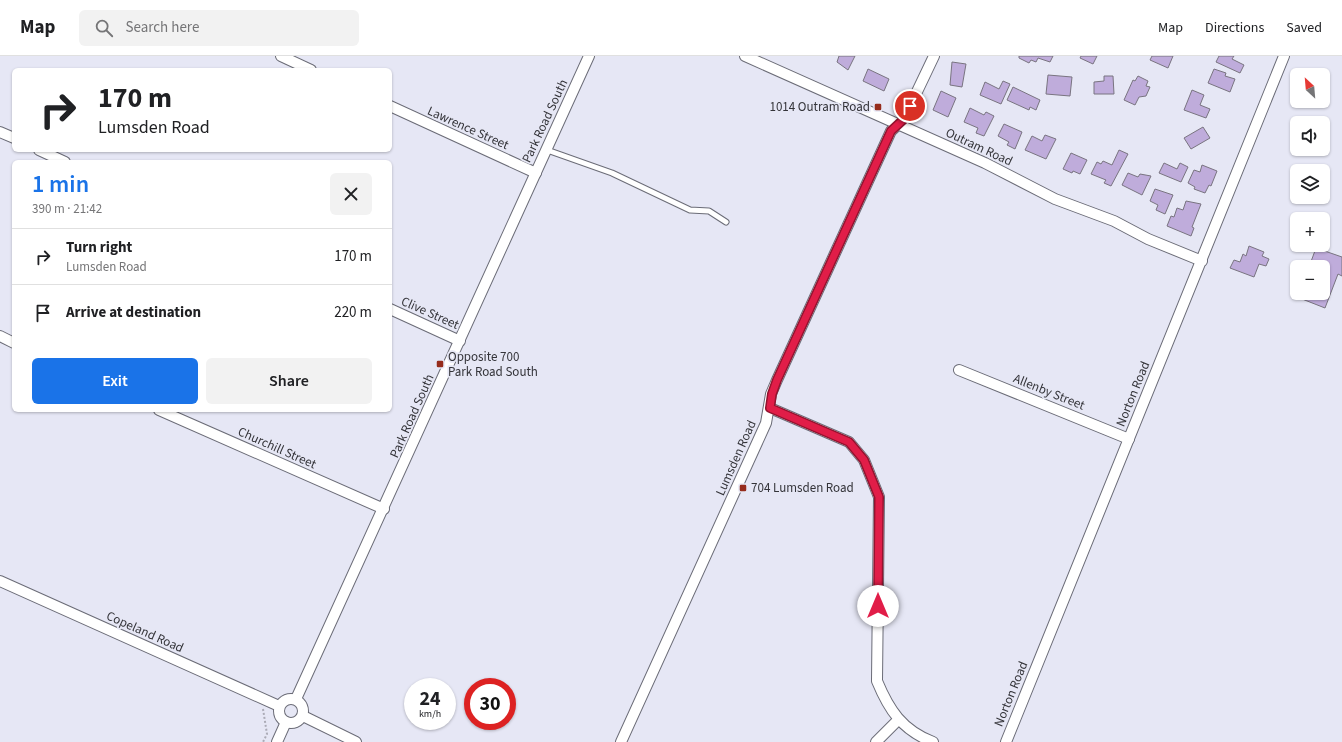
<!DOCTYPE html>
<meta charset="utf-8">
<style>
body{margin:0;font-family:"Source Sans 3",sans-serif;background:#f2f2f2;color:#202124;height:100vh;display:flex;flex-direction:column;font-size:15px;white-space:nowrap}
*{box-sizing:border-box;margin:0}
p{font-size:13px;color:#757577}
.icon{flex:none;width:22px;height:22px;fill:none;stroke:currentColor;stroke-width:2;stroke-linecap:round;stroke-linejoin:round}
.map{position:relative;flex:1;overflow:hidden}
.details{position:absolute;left:12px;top:104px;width:380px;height:252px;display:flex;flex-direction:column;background:#fff;border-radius:6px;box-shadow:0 1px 3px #0004}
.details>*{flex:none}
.hud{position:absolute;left:12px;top:12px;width:380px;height:84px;border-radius:6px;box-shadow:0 1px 3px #0004;background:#fff;color:#202124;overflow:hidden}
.needle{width:26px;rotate:334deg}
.controls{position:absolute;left:1290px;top:12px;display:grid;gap:8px}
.controls a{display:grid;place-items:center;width:40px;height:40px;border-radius:6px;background:#fff;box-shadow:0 1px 3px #0004;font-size:20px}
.speed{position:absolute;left:404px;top:622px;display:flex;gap:8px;font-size:20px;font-weight:700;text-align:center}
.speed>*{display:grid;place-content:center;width:52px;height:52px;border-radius:50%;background:#fff;box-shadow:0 1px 3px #0004;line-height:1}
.speed small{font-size:10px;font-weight:400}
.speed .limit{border:6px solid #d22;background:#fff;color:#111}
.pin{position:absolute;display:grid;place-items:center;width:34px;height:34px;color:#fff;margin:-17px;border:2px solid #fff;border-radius:50%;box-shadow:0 1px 4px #0007}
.me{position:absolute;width:44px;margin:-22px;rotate:0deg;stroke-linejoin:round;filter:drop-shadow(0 0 3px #0008)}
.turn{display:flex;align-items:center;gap:14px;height:84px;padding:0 20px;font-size:18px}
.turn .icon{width:52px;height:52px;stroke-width:2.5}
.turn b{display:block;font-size:28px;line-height:34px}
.round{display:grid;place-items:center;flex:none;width:42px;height:42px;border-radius:6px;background:#f2f2f2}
.headline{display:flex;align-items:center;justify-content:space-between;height:68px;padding:0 20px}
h1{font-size:24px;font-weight:600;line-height:30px;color:#1a73e8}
.primary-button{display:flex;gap:8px;margin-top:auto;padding:8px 20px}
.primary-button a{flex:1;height:46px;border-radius:6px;background:#1a73e8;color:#fff;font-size:16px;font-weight:600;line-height:46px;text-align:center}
.primary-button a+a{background:#f2f2f2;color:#202124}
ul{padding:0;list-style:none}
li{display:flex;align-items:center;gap:12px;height:56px;padding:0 20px;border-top:1px solid #e0e0e0}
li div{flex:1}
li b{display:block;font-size:15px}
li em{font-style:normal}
header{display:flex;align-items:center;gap:24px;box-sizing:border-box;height:56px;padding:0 20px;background:#fff;border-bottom:1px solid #e0e0e0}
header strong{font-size:19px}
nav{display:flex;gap:22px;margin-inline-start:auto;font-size:14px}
.search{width:280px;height:36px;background:#f2f2f2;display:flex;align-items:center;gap:10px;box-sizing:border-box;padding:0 14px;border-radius:6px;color:#757577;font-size:15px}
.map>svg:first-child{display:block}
.building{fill:#bfacdb;stroke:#797480}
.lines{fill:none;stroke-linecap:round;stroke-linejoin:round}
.lane-casing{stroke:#6b6c77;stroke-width:7}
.street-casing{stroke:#6b6c77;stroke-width:12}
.path{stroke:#ababb6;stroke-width:2;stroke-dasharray:2 2;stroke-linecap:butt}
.lane{stroke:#fff;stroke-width:5}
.street{stroke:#fff;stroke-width:10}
.route-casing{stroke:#92132f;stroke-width:10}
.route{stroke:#e11d48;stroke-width:7}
.poi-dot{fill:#962c1c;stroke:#e6e7f5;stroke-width:1.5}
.labels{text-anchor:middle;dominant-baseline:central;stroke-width:3.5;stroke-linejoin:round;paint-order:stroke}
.poi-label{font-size:13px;fill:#343439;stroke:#e6e7f5;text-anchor:start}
.street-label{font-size:13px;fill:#343439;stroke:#e6e7f5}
</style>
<header>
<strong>Map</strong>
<div class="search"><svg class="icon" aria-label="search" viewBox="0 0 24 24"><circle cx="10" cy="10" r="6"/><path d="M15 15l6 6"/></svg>Search here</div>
<nav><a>Map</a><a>Directions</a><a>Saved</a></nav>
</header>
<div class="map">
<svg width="1342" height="686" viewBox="0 0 1342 686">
<rect width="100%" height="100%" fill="#e6e7f5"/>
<g class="building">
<polygon points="839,0 855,0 848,14 837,6"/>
<polygon points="1019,0 1053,0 1050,6 1038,2 1036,6 1031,4 1029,7 1019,2"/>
<polygon points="1081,0 1097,0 1093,8 1080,2"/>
<polygon points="1152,0 1173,0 1168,12 1150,4"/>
<polygon points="1219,0 1234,0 1232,3 1244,9 1240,17 1216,6"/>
<polygon points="952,6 966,8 962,31 950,29"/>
<polygon points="868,13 889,23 884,35 863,25"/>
<polygon points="1214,13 1226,17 1225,20 1235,23 1230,36 1208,27"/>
<polygon points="1048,19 1072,21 1070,40 1046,38"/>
<polygon points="1104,20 1113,20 1114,38 1094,38 1094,26 1104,25"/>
<polygon points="1138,20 1148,25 1146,30 1150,31 1146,40 1139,41 1135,49 1124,44 1133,24 1135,25"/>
<polygon points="1003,25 1010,28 1001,48 980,39 985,26 999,33"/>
<polygon points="1013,31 1040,44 1036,54 1030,51 1029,54 1007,44"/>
<polygon points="1192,34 1204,39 1200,49 1210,53 1206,62 1184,54"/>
<polygon points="941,35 956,42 948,61 933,54"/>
<polygon points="970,52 984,59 986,56 994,60 984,80 976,77 978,72 964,66"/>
<polygon points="1004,68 1022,76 1015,93 1007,89 1009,86 998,80"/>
<polygon points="1203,71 1210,82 1191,93 1184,82"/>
<polygon points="1045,79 1056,83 1046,103 1025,94 1032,80 1042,85"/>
<polygon points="1119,94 1128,98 1111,130 1104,127 1106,124 1091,118 1097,106 1101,108 1103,105 1112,109"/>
<polygon points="1071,97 1087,104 1080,118 1073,115 1072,117 1063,113"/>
<polygon points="1164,107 1177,113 1180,107 1188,111 1181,126 1159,117"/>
<polygon points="1202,109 1217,115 1211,130 1209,129 1205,137 1194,133 1195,131 1188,127 1194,114 1200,116"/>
<polygon points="1128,117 1138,121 1140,118 1151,120 1142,139 1122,129"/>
<polygon points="1155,133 1173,139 1165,158 1156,154 1158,149 1150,145"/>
<polygon points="1186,145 1201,148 1192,171 1194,172 1191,180 1167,170 1171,160 1174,161 1177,152 1183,154"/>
<polygon points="1249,190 1264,196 1262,200 1269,203 1266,210 1259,208 1254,221 1230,212 1234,204 1240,206 1243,198 1246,200"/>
<polygon points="1316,192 1342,201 1342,220 1338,218 1325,252 1297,241 1299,237 1323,237 1323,211 1309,211"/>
</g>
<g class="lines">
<g class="lane-casing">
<polyline id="lane" points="547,94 612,117 690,154 709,155 726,166"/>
</g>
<g class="street-casing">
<g id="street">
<polyline points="281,0 311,14"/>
<polyline points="745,0 985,107 1055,143 1114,165 1148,183 1202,205"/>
<polyline points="390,50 536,117"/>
<polyline points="0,76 14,82"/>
<polyline points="39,94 65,106"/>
<polyline points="390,253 460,285"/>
<polyline points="0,280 14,287"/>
<polyline points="959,314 1129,383"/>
<path d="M 770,352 L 849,386 L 864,404 L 879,441 L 877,625 C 889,654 902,674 933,686"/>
<polyline points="159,354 384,453"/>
<polyline points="0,525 279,650"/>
<circle cx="291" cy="655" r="12"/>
<polyline points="296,643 589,0"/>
<polyline points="303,660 356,686"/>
<polyline points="277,686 286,666"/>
<polyline points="621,686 766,367 771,338 777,324 891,75 904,63 934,0"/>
<polyline points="876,686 898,664"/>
<polyline points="1006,686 1284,0"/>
</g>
</g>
<polyline class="path" points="263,653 267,678 263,686"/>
<use href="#lane" class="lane"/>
<use href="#street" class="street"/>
</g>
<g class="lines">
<g class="route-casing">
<polyline id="route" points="878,550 879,441 864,404 849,386 770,352 772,338 777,324 891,75 904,63 910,50"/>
</g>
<use href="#route" class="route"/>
</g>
<g class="poi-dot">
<rect x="874" y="47" width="8" height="8" rx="2"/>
<rect x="436" y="304" width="8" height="8" rx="2"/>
<rect x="739" y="428" width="8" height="8" rx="2"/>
</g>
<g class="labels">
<g class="poi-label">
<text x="870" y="51" text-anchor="end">1014 Outram Road</text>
<text x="448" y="301">Opposite 700<tspan x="448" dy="15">Park Road South</tspan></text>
<text x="751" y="432">704 Lumsden Road</text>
</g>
<g class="street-label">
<text transform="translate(545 65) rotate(-65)">Park Road South</text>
<text transform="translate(468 72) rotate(24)">Lawrence Street</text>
<text transform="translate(979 91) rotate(25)">Outram Road</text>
<text transform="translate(430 257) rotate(24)">Clive Street</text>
<text transform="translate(1049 336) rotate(22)">Allenby Street</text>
<text transform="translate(1133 338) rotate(-68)">Norton Road</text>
<text transform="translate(412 360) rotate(-66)">Park Road South</text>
<text transform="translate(277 392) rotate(24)">Churchill Street</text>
<text transform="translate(736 402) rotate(-66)">Lumsden Road</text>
<text transform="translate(145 576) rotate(24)">Copeland Road</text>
<text transform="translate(1011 638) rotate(-68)">Norton Road</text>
</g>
</g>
</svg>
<div class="controls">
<a><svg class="needle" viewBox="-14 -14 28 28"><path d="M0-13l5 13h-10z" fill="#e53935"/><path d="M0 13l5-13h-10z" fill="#757577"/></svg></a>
<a><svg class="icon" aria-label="sound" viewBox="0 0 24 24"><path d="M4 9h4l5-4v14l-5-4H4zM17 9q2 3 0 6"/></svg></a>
<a><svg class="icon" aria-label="layers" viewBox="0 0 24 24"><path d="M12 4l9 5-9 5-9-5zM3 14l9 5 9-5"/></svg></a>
<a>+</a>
<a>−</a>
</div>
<div class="speed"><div>24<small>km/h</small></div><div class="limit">30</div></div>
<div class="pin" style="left:910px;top:50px;background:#d93025"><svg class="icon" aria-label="arrive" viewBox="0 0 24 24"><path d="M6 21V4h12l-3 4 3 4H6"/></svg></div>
<svg class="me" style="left:878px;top:550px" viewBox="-20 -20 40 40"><circle r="19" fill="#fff"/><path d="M0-13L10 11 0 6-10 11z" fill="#e11d48"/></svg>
<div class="hud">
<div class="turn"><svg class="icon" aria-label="right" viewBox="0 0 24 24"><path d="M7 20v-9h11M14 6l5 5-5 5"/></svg><div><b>170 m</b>Lumsden Road</div></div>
</div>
<section class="details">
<div class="headline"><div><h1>1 min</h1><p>390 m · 21:42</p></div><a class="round"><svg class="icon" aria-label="close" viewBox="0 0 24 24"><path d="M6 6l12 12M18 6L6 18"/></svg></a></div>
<ul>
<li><svg class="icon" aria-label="right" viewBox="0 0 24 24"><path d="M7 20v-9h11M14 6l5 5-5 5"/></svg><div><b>Turn right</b><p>Lumsden Road</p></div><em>170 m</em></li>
<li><svg class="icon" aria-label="arrive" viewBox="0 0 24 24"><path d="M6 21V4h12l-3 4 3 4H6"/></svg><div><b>Arrive at destination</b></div><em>220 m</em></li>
</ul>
<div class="primary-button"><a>Exit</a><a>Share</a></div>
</section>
</div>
